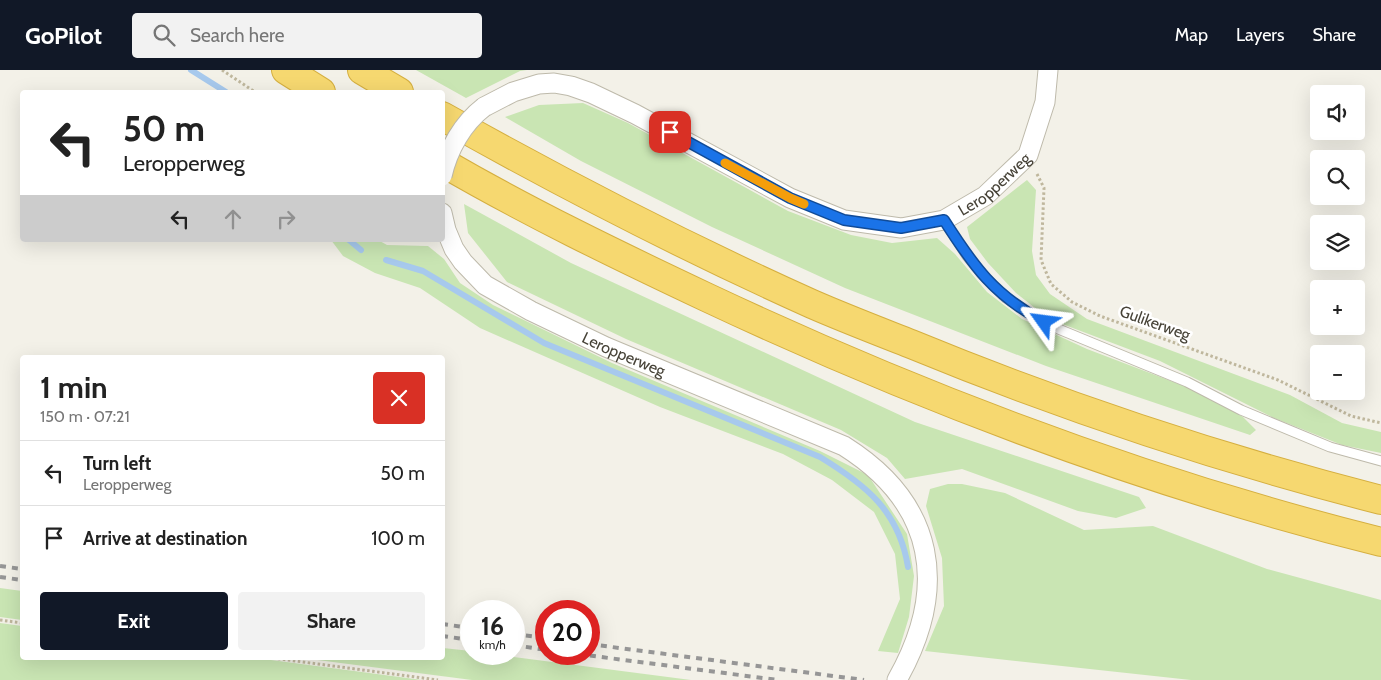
<!DOCTYPE html>
<meta charset="utf-8">
<style>
body{margin:0;font-family:Cabin,sans-serif;background:#f2f2f2;color:#222;height:100vh;display:flex;flex-direction:column;font-size:19px;white-space:nowrap}
*{box-sizing:border-box;margin:0}
p{font-size:16px;color:#767676}
.icon{flex:none;width:28px;height:28px;fill:none;stroke:currentColor;stroke-width:2;stroke-linecap:round;stroke-linejoin:round}
.map{position:relative;flex:1;overflow:hidden}
.panel{position:absolute;left:20px;top:285px;width:425px;height:305px;display:flex;flex-direction:column;background:#fff;border-radius:5px;box-shadow:0 5px 20px #0002}
.panel>*{flex:none}
.banner{position:absolute;left:20px;top:20px;width:425px;height:152px;border-radius:5px;box-shadow:0 5px 20px #0002;background:#fff;color:#222;overflow:hidden}
.fabs{position:absolute;left:1310px;top:15px;display:grid;gap:10px}
.fabs a{display:grid;place-items:center;width:55px;height:55px;border-radius:5px;background:#fff;box-shadow:0 5px 20px #0002;font-size:25px}
.speed{position:absolute;left:460px;top:530px;display:flex;gap:10px;font-size:25px;font-weight:700;text-align:center}
.speed>*{display:grid;place-content:center;width:65px;height:65px;border-radius:50%;background:#fff;box-shadow:0 5px 20px #0002;line-height:1}
.speed small{font-size:12px;font-weight:400}
.speed .limit{border:8px solid #d22;background:#fff;color:#111}
.pin{position:absolute;display:grid;place-items:center;width:42px;height:42px;color:#fff;margin:-21px;border-radius:10px;box-shadow:0 2px 8px #0006}
.me{position:absolute;width:55px;margin:-28px;rotate:301deg;stroke-linejoin:round;filter:drop-shadow(0 0 4px #0008)}
.turn{display:flex;align-items:center;gap:18px;height:105px;padding:0 20px;font-size:22px}
.turn .icon{width:65px;height:65px;stroke-width:2.5}
.turn b{display:block;font-size:35px;line-height:42px}
.lanes{display:flex;align-items:center;height:48px;padding:0 20px;background:#0003;justify-content:center;gap:25px;direction:ltr}
.lanes .off{opacity:.35}
.round{display:grid;place-items:center;flex:none;width:52px;height:52px;border-radius:5px;background:#f2f2f2}
.head{display:flex;align-items:center;justify-content:space-between;height:85px;padding:0 20px}
h1{font-size:30px;font-weight:800;line-height:38px}
.cta{display:flex;gap:10px;margin-top:auto;padding:10px 20px}
.cta a{flex:1;height:58px;border-radius:5px;background:#111827;color:#fff;font-size:20px;font-weight:800;line-height:58px;text-align:center}
.cta a+a{background:#f2f2f2;color:#222}
ul{padding:0;list-style:none}
li{display:flex;align-items:center;gap:15px;height:65px;padding:0 20px;border-top:1px solid #e0e0e0}
li div{flex:1}
li b{display:block;font-size:19px}
li em{font-style:normal}
header{display:flex;align-items:center;gap:30px;box-sizing:border-box;height:70px;padding:0 25px;background:#111827;color:#fff}
header strong{font-size:24px}
nav{display:flex;gap:28px;margin-inline-start:auto;font-size:18px}
.search{width:350px;height:45px;background:#f2f2f2;display:flex;align-items:center;gap:12px;box-sizing:border-box;padding:0 18px;border-radius:5px;color:#767676;font-size:19px}
.map>svg:first-child{display:block}
.green{fill:#c9e5b3}
.lines{fill:none;stroke-linecap:round;stroke-linejoin:round}
.stream{stroke:#a7c9ed;stroke-width:6}
.lane-casing{stroke:#bebaab;stroke-width:11}
.street-casing{stroke:#bebaab;stroke-width:21}
.highway-casing{stroke:#d5af40;stroke-width:30}
.path{stroke:#bfb79d;stroke-width:3;stroke-dasharray:2.5 2.5;stroke-linecap:butt}
.lane{stroke:#fff;stroke-width:9}
.street{stroke:#fff;stroke-width:19}
.highway{stroke:#f6d870;stroke-width:28}
.rail{stroke:#969696;stroke-width:4;stroke-dasharray:6 6;stroke-linecap:butt}
.street-bridge-casing{stroke:#bebaab;stroke-width:21;stroke-linecap:butt}
.street-bridge{stroke:#fff;stroke-width:19}
.route-casing{stroke:#114b97;stroke-width:12}
.route{stroke:#1a73e8;stroke-width:9}
.slow{stroke:#f59e0b;stroke-width:9}
.labels{text-anchor:middle;dominant-baseline:central;stroke-width:5;stroke-linejoin:round;paint-order:stroke}
.street-label{font-size:16px;fill:#464237;stroke:#fff}
</style>
<header>
<strong>GoPilot</strong>
<div class="search"><svg class="icon" aria-label="search" viewBox="0 0 24 24"><circle cx="10" cy="10" r="6"/><path d="M15 15l6 6"/></svg>Search here</div>
<nav><a>Map</a><a>Layers</a><a>Share</a></nav>
</header>
<div class="map">
<svg width="1381" height="610" viewBox="0 0 1381 610">
<rect width="100%" height="100%" fill="#f3f1e8"/>
<g class="green">
<polygon points="416,0 527,0 520,1 466,28"/>
<polygon points="583,33 628,53 788,141 851,165 892,173 937,168 955,184 987,222 1022,249 1087,279 1205,324 1243,347 1256,360 1250,365 1046,296 845,218 712,157 581,91 505,47 539,35"/>
<polygon points="1027,110 1036,120 1032,181 1036,205 1050,224 1087,249 1290,325 1342,353 1381,362 1381,383 1342,375 1274,348 1160,291 1049,249 1016,223 988,193 970,169 967,157"/>
<polygon points="464,134 571,193 915,352 1139,427 1146,438 1116,448 1078,441 962,399 905,409 887,388 841,360 626,269 507,212 468,163"/>
<polygon points="331,170 378,170 387,175 428,176 444,189 460,213 493,235 612,293 820,381 868,405 907,464 914,506 909,547 898,583 878,581 900,529 895,484 874,442 832,410 783,384 660,337 480,258 420,218 375,203 343,186"/>
<polygon points="948,414 962,414 1005,423 1084,460 1153,456 1267,499 1381,530 1381,610 1191,610 925,581 944,536 942,488 926,436 930,419"/>
<polygon points="0,518 22,521 22,550 0,547"/>
<polygon points="0,553 22,556 22,588 256,588 422,610 0,610"/>
<polygon points="443,578 471,581 471,584 490,584 691,610 472,610 302,588 442,588"/>
</g>
<g class="lines">
<g class="stream">
<polyline points="191,0 226,22"/>
<polyline points="349,170 361,180"/>
<path d="M 386,190 L 423,201 L 544,273 L 820,387 C 866,415 899,441 908,497"/>
</g>
<g class="lane-casing">
<polyline id="lane" points="944,150 967,186 981,203 1006,228 1032,245 1056,258 1187,312 1241,340 1330,377 1381,391"/>
</g>
<g class="street-casing">
<g id="street">
<path id="s1" d="M 484,37 L 513,22 L 539,14 L 554,13 L 571,16 L 591,23 L 635,44 L 790,128 L 844,150 L 901,158 L 944,150 L 985,126 L 1028,85 L 1045,32 L 1048,0"/>
<path id="s2" d="M 442,143 L 446,160 L 454,179 L 463,192 L 485,215 L 531,241 L 606,277 L 844,376 C 936,434 949,518 897,610"/>
</g>
</g>
<g class="highway-casing">
<g id="highway">
<polyline points="286,0 321,22"/>
<polyline points="362,0 399,22"/>
<path d="M 442,46 C 563,114 685,177 812,234 C 844,248 878,261 911,274 C 1064,337 1221,389 1381,430"/>
<path d="M 442,92 C 528,142 617,185 706,227 C 923,329 1149,414 1381,472"/>
</g>
</g>
<g class="path">
<polyline points="222,0 255,22"/>
<polyline points="1037,104 1044,118 1041,190 1051,214 1072,232 1100,246 1278,310 1351,346 1381,353"/>
<polyline points="0,550 22,553"/>
<polyline points="273,588 438,610"/>
</g>
<use href="#lane" class="lane"/>
<use href="#street" class="street"/>
<use href="#highway" class="highway"/>
<g class="rail">
<polyline points="0,496 22,499"/>
<polyline points="0,507 22,510"/>
<polyline points="442,554 471,558"/>
<polyline points="514,564 546,568"/>
<polyline points="442,566 471,570"/>
<polyline points="589,574 864,610"/>
<polyline points="514,575 546,580"/>
<polyline points="578,584 778,610"/>
</g>
<g class="street-bridge-casing">
<path id="street-bridge" d="M 442,106 C 448,79 463,53 484,37"/>
</g>
<use href="#street-bridge" class="street-bridge"/>
</g>
<g class="lines">
<g class="route-casing">
<path id="route" d="M 670,62 L 790,128 L 844,150 L 901,158 L 944,150 C 974,197 994,225 1044,252"/>
</g>
<use href="#route" class="route"/>
<polyline class="slow" points="725,93 790,128 804,134"/>
</g>
<g class="labels">
<g class="street-label">
<text stroke="none"><textPath href="#s1" startOffset="560">Leropperweg</textPath></text>
<text transform="translate(1155 253) rotate(20)">Gulikerweg</text>
<text stroke="none"><textPath href="#s2" startOffset="241">Leropperweg</textPath></text>
</g>
</g>
</svg>
<div class="fabs">
<a><svg class="icon" aria-label="sound" viewBox="0 0 24 24"><path d="M4 9h4l5-4v14l-5-4H4zM17 9q2 3 0 6"/></svg></a>
<a><svg class="icon" aria-label="search" viewBox="0 0 24 24"><circle cx="10" cy="10" r="6"/><path d="M15 15l6 6"/></svg></a>
<a><svg class="icon" aria-label="layers" viewBox="0 0 24 24"><path d="M12 4l9 5-9 5-9-5zM3 14l9 5 9-5"/></svg></a>
<a>+</a>
<a>−</a>
</div>
<div class="speed"><div>16<small>km/h</small></div><div class="limit">20</div></div>
<div class="pin" style="left:670px;top:62px;background:#d93025"><svg class="icon" aria-label="arrive" viewBox="0 0 24 24"><path d="M6 21V4h12l-3 4 3 4H6"/></svg></div>
<svg class="me" style="left:1044px;top:252px" viewBox="-20 -20 40 40"><path d="M0-17L14 15 0 8-14 15z" fill="#1a73e8" stroke="#fff" stroke-width="4"/></svg>
<div class="banner">
<div class="turn"><svg class="icon" aria-label="left" viewBox="0 0 24 24"><path d="M17 20v-9H6M10 6l-5 5 5 5"/></svg><div><b>50 m</b>Leropperweg</div></div>
<div class="lanes"><svg class="icon" aria-label="left" viewBox="0 0 24 24"><path d="M17 20v-9H6M10 6l-5 5 5 5"/></svg><svg class="icon off" aria-label="ahead" viewBox="0 0 24 24"><path d="M12 20V5M6 11l6-6 6 6"/></svg><svg class="icon off" aria-label="right" viewBox="0 0 24 24"><path d="M7 20v-9h11M14 6l5 5-5 5"/></svg></div>
</div>
<section class="panel">
<div class="head"><div><h1>1 min</h1><p>150 m · 07:21</p></div><a class="round" style="background:#d93025;color:#fff"><svg class="icon" aria-label="close" viewBox="0 0 24 24"><path d="M6 6l12 12M18 6L6 18"/></svg></a></div>
<ul>
<li><svg class="icon" aria-label="left" viewBox="0 0 24 24"><path d="M17 20v-9H6M10 6l-5 5 5 5"/></svg><div><b>Turn left</b><p>Leropperweg</p></div><em>50 m</em></li>
<li><svg class="icon" aria-label="arrive" viewBox="0 0 24 24"><path d="M6 21V4h12l-3 4 3 4H6"/></svg><div><b>Arrive at destination</b></div><em>100 m</em></li>
</ul>
<div class="cta"><a>Exit</a><a>Share</a></div>
</section>
</div>
